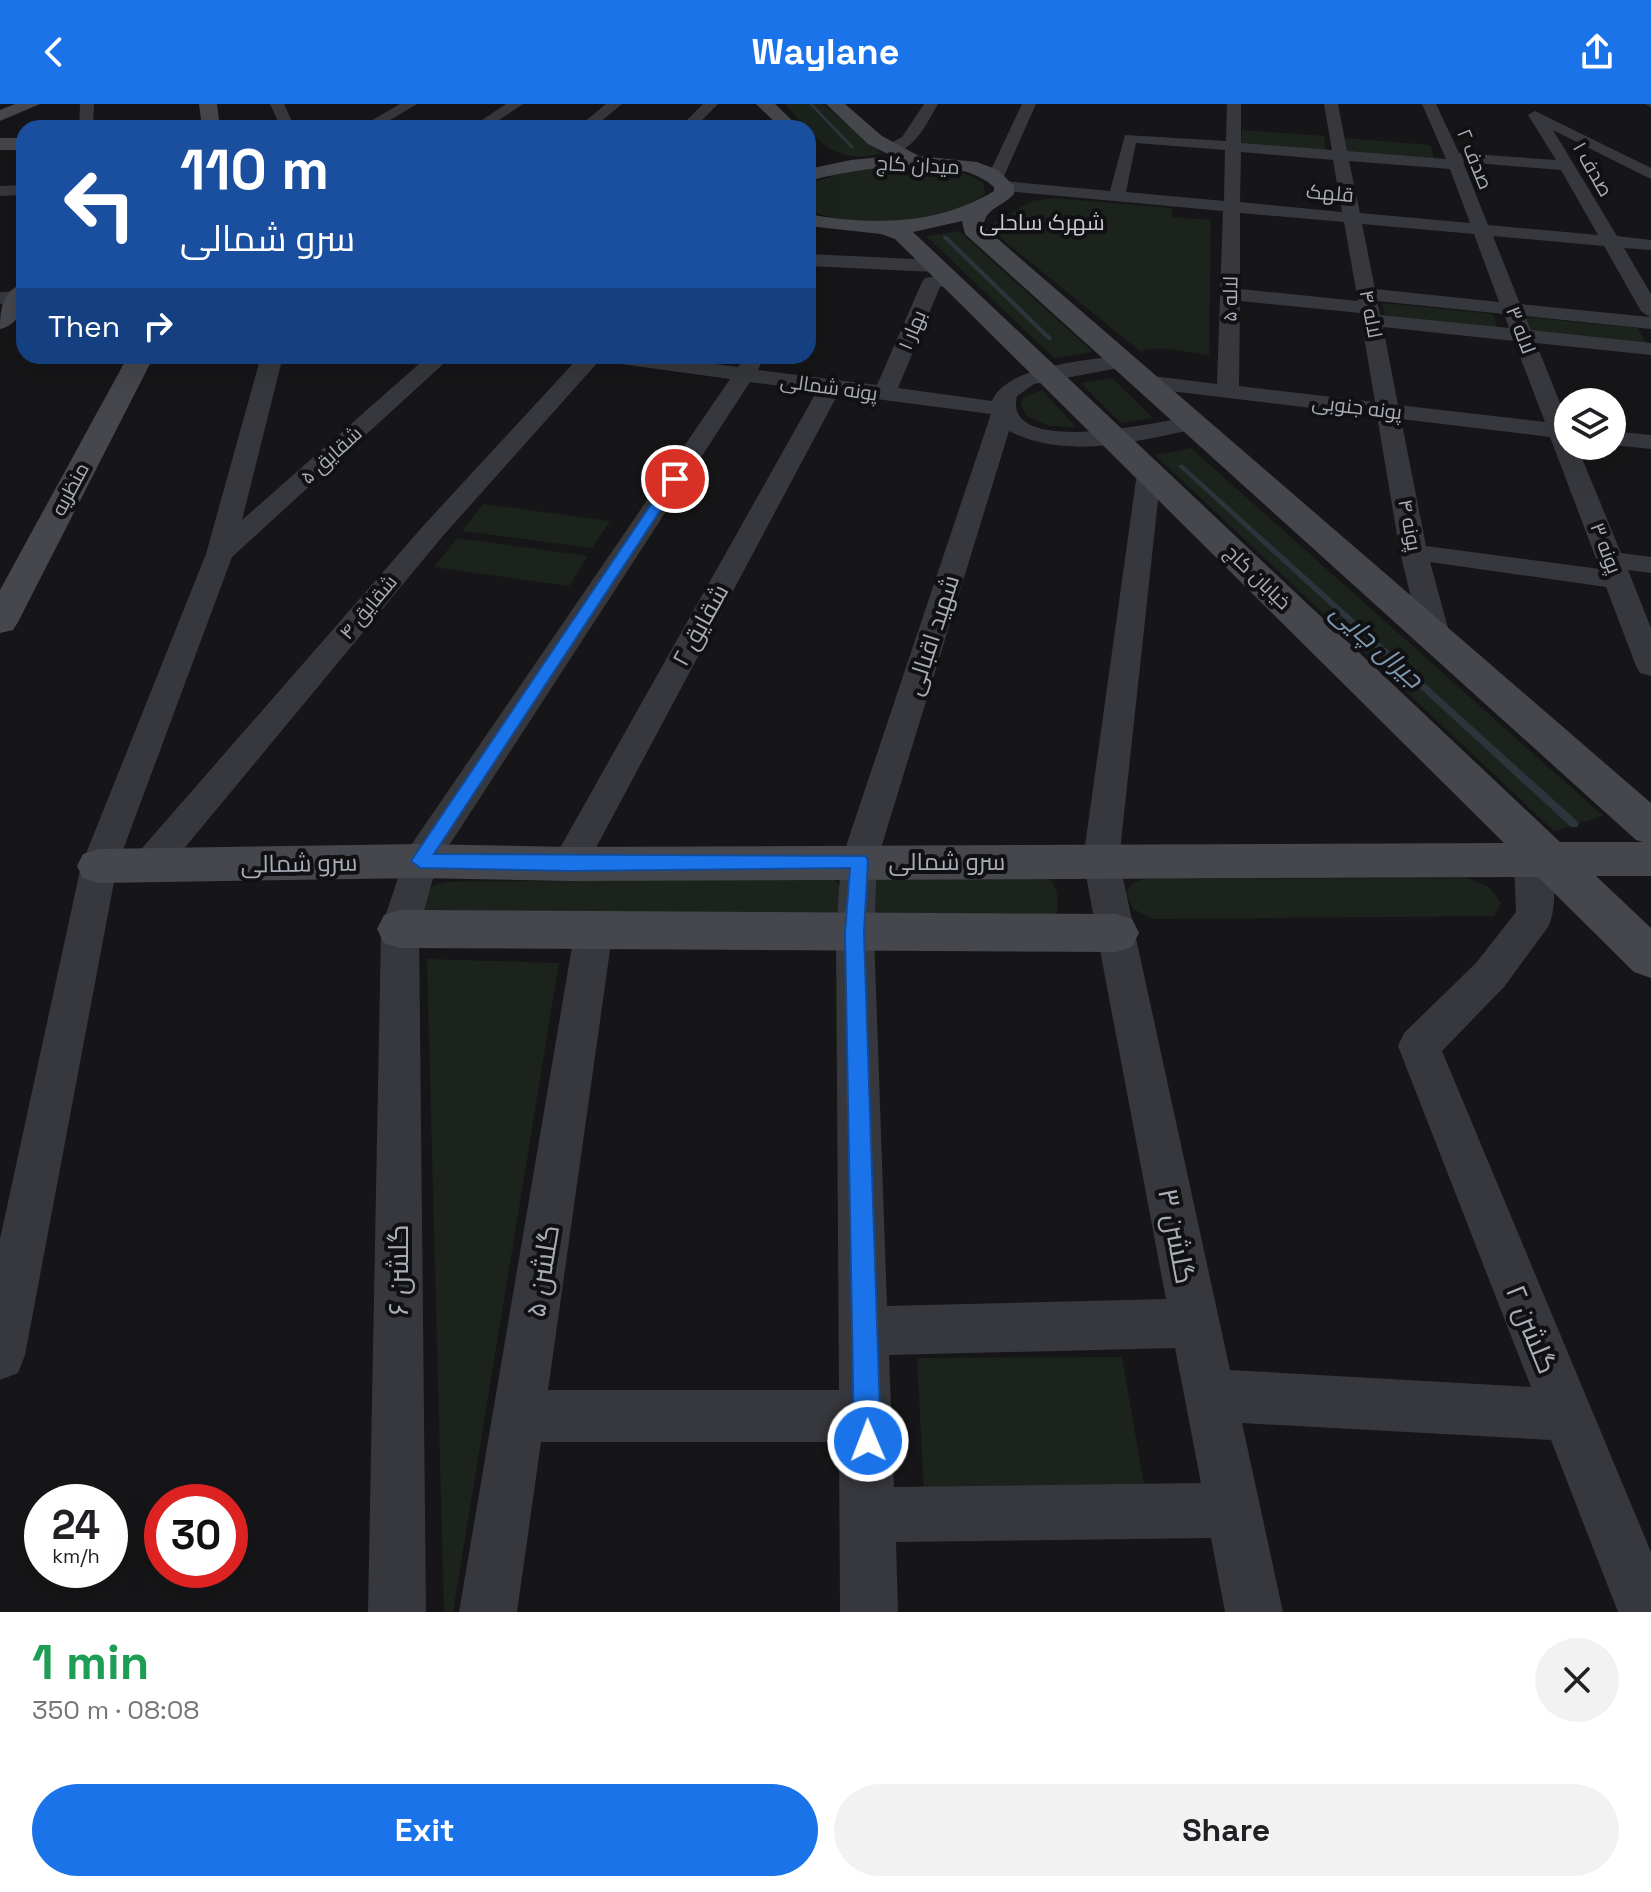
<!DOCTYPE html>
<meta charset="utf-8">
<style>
body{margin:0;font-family:"Space Grotesk",Cairo,sans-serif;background:#f2f2f2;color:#202124;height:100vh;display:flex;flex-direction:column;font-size:30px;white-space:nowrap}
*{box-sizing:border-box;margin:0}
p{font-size:26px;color:#757577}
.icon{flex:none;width:44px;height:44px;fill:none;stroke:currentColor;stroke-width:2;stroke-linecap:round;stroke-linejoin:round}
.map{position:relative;height:1508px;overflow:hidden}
.details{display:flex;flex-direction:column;background:#fff;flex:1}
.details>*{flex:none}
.hud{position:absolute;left:16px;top:16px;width:800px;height:244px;border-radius:24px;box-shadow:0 8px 32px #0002;background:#1a4fa0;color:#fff;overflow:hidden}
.controls{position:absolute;left:1554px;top:284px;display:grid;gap:16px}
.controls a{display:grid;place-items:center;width:72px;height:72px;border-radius:50%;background:#fff;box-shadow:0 8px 32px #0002;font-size:40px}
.speed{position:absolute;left:24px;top:1380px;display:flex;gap:16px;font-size:40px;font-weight:700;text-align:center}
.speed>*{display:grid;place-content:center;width:104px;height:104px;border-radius:50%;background:#fff;box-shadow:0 8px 32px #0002;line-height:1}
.speed small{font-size:20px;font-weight:400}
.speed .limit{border:12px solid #d22;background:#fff;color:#111}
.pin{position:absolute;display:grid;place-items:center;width:68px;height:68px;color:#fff;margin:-34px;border:4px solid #fff;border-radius:50%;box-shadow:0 2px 8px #0007}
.me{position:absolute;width:88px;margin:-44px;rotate:359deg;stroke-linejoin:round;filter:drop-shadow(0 0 6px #0008)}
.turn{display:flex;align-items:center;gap:28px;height:168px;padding:0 32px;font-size:36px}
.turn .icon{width:104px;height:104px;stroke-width:2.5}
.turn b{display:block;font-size:56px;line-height:68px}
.then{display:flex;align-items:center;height:76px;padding:0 32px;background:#0003;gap:16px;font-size:30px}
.round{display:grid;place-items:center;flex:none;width:84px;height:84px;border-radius:42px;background:#f2f2f2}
.head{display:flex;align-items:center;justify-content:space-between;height:136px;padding:0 32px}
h1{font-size:48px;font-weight:600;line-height:60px;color:#1e9e55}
.cta{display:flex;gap:16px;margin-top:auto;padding:16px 32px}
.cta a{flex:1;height:92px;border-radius:48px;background:#1a73e8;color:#fff;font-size:32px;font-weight:600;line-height:92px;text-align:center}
.cta a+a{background:#f2f2f2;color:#202124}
header{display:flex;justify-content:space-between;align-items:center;height:104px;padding:0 32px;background:#1a73e8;color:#fff;font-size:36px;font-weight:600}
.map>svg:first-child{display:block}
.green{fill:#1c231d}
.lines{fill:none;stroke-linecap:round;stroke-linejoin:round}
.stream{fill:#2c353c;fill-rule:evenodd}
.street{fill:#37383d;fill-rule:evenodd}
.secondary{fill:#45474d;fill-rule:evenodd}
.route{fill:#1a73e8;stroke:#114b97;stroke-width:2}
.labels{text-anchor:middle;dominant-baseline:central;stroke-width:8;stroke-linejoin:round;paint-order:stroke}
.far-street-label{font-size:20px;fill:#a8adb8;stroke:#111113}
.far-neighbourhood-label{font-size:22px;fill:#c9ccd4;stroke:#111113}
.street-label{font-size:24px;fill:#a8adb8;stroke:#111113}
.water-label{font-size:26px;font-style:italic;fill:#7f9bb3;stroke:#111113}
.near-street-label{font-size:28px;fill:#a8adb8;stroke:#111113}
</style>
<header><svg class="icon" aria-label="back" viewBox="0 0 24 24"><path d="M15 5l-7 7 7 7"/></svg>Waylane<svg class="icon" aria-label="share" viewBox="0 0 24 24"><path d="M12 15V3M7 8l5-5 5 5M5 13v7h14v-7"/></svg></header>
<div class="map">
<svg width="1651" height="1508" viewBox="0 0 1651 1508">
<rect width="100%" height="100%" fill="#161618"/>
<g class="green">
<path d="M 785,0 L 823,0 L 881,49 C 833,64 813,30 785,0 Z"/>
<polygon points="1242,26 1324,32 1326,47 1241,40"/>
<polygon points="1345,34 1430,41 1435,56 1347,49"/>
<path d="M 890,63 C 920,62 957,61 983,79 L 985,90 C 947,118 850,127 808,105 L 808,80 L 849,67 Z"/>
<polygon points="1053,94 1172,104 1172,113 1211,116 1209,251 1160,244 1140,247 987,123 1032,97"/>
<polygon points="959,127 1093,248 1054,254 926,132"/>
<polygon points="1382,199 1493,210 1498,225 1385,213"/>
<polygon points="1523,213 1638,224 1647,240 1529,228"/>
<polygon points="1112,274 1153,314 1121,319 1081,279"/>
<polygon points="1042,286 1076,323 1049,322 1027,312 1020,299 1024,293"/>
<polygon points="1191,344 1603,712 1554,727 1155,351"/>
<polygon points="483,400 610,417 592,444 462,427"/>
<polygon points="457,434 588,452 569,482 434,463"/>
<path d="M 1046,771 C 1058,783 1060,797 1056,813 L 874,812 L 874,772 Z"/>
<polygon points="1468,774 1489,783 1501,799 1494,812 1152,815 1133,805 1126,789 1132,780 1143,775"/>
<polygon points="833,775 841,783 837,813 423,813 419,793 433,782 445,778"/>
<polygon points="427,855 559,859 453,1508 444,1508"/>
<polygon points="1122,1253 1145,1387 924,1388 917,1254"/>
</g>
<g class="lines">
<g class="stream">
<polygon points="809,0 813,0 855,44 851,44"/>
<polygon points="1645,0 1651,0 1651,3"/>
<polygon points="943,132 947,132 1052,234 1052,236 1048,236 943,134"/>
<polygon points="1179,361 1183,361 1577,717 1579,720 1577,723 1571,723 1179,363"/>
</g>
<g class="street">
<polygon points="80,0 94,0 93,24 79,24"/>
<polygon points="270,0 284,0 295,24 281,24"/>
<polygon points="400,0 417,0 377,24 359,24"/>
<polygon points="506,0 523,0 487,24 470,24"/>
<polygon points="606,0 622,0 593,24 577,24"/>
<polygon points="703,0 718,0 694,24 679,24"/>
<path d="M 924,0 L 938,0 C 926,20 913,52 885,48 L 885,42 L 902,33 Z"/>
<polygon points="1022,0 1036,0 1004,72 996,77 990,75 988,72"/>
<path d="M 1227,0 L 1241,0 L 1241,39 L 1332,46 L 1324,0 L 1338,0 L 1347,47 L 1446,55 L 1422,0 L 1436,0 L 1459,49 L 1556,56 L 1528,11 L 1535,7 L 1651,64 L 1651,75 L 1553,26 L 1617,132 L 1651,136 L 1651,146 L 1624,144 L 1651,190 L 1651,225 L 1525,212 L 1531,226 L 1651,239 L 1651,251 L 1536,239 L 1568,319 L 1568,342 L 1577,342 L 1621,449 L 1651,453 L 1651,469 L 1628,466 L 1651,524 L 1651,572 L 1640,569 L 1636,562 L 1606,483 L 1430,458 L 1451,535 L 1446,542 L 1436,544 L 1426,542 L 1421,535 L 1400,448 L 1377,312 L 1137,283 L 1134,278 L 1145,271 L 1217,280 L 1223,107 L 1004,87 L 996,82 L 1004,77 L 1110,87 L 1125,31 L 1226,37 ZM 1136,39 L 1225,46 L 1224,97 L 1126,88 ZM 1241,48 L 1333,56 L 1342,108 L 1240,98 ZM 1349,57 L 1450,65 L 1470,119 L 1360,109 ZM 1463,58 L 1561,66 L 1598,131 L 1488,121 ZM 1240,109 L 1344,118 L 1358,197 L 1240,185 ZM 1362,120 L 1474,130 L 1499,198 L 1375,185 ZM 1493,132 L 1604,142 L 1641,207 L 1650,213 L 1520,200 ZM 1240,197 L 1360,209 L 1375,298 L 1239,282 ZM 1377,197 L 1504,210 L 1509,224 L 1380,211 ZM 1383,223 L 1514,237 L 1545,318 L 1398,301 ZM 1401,315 L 1550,333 L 1600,465 L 1426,442 Z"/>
<polygon points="210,18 215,19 216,24 181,24 188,20"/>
<polygon points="24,81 24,91 0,92 0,82"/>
<polygon points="808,150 936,156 945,162 936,168 808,162"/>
<path d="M 950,170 L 960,176 L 957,180 L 940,183 L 898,284 L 992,297 C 1007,261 1086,257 1121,251 L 1129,252 L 1132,257 L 1129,262 L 1034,280 L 1017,292 C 1001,355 1165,317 1191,312 L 1199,314 L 1203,319 L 1199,324 L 1191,326 C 1132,338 1065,356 1009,327 L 877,757 L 874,829 L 887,1202 L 1166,1195 L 1083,756 L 1137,369 L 1140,364 L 1158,364 L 1161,369 L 1119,756 L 1230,1266 L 1531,1283 L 1398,942 L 1404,929 L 1476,859 L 1516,808 L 1514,755 L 1519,745 L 1532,741 L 1545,745 C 1555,764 1558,804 1548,823 L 1504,883 L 1442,947 L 1651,1448 L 1651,1508 L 1618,1508 L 1551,1336 L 1242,1319 L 1283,1508 L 1225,1508 L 1211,1434 L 896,1438 L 898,1508 L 840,1508 L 839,1338 L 541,1338 L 517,1508 L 459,1508 L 575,825 L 581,814 L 594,809 L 607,814 L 613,825 L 548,1286 L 839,1286 L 836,829 L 841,757 L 991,310 L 838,290 L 582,770 L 569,774 L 556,770 L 551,760 L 817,287 L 750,278 L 437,760 L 419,825 L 426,1508 L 368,1508 L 381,825 L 407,747 L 730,275 L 599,257 L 442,433 L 163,770 L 150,774 L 137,770 L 132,760 L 137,750 L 424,421 L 580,252 L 655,252 L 738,263 L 746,252 L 764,252 L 758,266 L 877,281 L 922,178 L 925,174 ZM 1175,1244 L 1201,1379 L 894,1383 L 891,1319 L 894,1312 L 891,1304 L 889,1251 Z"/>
<polygon points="24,187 24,199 0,200 0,188"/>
<polygon points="261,252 283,252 242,416 428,252 452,252 232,453 117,762 25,1251 18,1269 0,1276 0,1135 81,762 206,450"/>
<polygon points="1612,327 1651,331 1651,345 1612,341"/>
</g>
<g class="secondary">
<polygon points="15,0 40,0 0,17 0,6"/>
<polygon points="199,0 217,0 220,24 202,24"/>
<polygon points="756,0 775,0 800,24 781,24"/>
<path d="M 826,0 L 845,0 L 882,32 L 919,52 L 977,58 L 998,66 L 1014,82 L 1014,90 C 1004,102 983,105 984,123 L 1651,699 L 1651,772 L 1596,772 L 1651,824 L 1651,874 L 1634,868 L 1538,773 L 569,777 L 420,774 L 99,779 L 83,774 L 77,762 L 83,750 L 99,745 L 420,740 L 569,743 L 1504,739 L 895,135 L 881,130 L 808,122 L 808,110 C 871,122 938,121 994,87 L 994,83 C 956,47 855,65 808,77 L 808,65 L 851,56 L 892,52 L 868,40 ZM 962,117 L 965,130 L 1636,736 L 1643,738 L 1560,738 L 913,128 Z"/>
<rect x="0" y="34" width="24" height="12"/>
<path d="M 24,180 C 24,199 22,220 0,225 C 0,206 2,185 24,180 Z"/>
<polygon points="128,252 154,252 18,518 13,526 0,529 0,486"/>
<polygon points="400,806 1116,810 1132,815 1139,829 1132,843 1116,848 400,844 384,839 377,825 384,811"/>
</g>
</g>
<polygon class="route" points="675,371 681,375 434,750 866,752 868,757 864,829 881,1337 877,1346 868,1350 858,1346 854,1337 845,829 850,764 569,767 420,764 411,757 668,375"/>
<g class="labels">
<g class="far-street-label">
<text transform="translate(1475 55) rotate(68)">صدف ۲</text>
<text transform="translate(918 61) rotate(3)">میدان کاج</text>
<text transform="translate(1593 65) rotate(60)">صدف ۱</text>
<text transform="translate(1330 89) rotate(5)">قلهک</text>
<text transform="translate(1230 195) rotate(-89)">لاله ۵</text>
<text transform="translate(1371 210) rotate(79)">لاله ۴</text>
<text transform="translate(912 226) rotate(-67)">بهار ۱</text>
<text transform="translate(1521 226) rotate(69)">لاله ۳</text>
<text transform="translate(829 283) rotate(8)">پونه شمالی</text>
<text transform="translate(1357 303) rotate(7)">پونه جنوبی</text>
<text transform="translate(331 351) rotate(-42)">شقایق ۵</text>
<text transform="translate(70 385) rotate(-62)">منظریه</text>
<text transform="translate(1410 421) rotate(79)">پونه ۴</text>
<text transform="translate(1606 444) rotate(69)">پونه ۳</text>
<text transform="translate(1258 473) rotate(44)">خیابان کاج</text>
<text transform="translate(368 503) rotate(-50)">شقایق ۴</text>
</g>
<g class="far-neighbourhood-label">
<text x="1042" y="118">شهرک ساحلی</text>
</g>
<g class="street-label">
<text transform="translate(700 521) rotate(-61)">شقایق ۲</text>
<text transform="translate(932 531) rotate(-72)">شهید اقبالی</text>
<text x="947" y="757">سرو شمالی</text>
<text transform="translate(299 759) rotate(-1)">سرو شمالی</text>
</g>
<g class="water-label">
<text transform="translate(1377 541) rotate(42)">جیرال چایی</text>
</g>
<g class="near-street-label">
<text transform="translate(1177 1132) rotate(79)">گلشن ۳</text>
<text transform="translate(398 1166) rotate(-90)">گلشن ۶</text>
<text transform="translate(542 1167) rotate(-81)">گلشن ۵</text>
<text transform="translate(1532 1225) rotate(68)">گلشن ۲</text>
</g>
</g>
</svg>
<div class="controls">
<a><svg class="icon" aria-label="layers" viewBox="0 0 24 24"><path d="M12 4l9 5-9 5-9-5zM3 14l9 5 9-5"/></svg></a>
</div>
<div class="speed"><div>24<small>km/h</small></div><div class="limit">30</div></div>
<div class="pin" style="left:675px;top:375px;background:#d93025"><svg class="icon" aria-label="arrive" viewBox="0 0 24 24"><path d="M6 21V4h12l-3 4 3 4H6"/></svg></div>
<svg class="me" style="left:868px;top:1337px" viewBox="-20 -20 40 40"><circle r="17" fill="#1a73e8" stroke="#fff" stroke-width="3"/><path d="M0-11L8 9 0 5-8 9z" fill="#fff"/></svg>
<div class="hud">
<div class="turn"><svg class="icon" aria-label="left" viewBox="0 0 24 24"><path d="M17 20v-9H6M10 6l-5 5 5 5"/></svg><div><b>110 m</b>سرو شمالی</div></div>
<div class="then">Then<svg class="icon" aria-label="right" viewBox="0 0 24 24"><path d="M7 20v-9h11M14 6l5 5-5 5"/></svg></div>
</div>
</div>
<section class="details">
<div class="head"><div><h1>1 min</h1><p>350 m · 08:08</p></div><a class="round"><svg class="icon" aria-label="close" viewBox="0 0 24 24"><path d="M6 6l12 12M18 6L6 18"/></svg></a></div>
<div class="cta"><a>Exit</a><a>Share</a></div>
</section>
